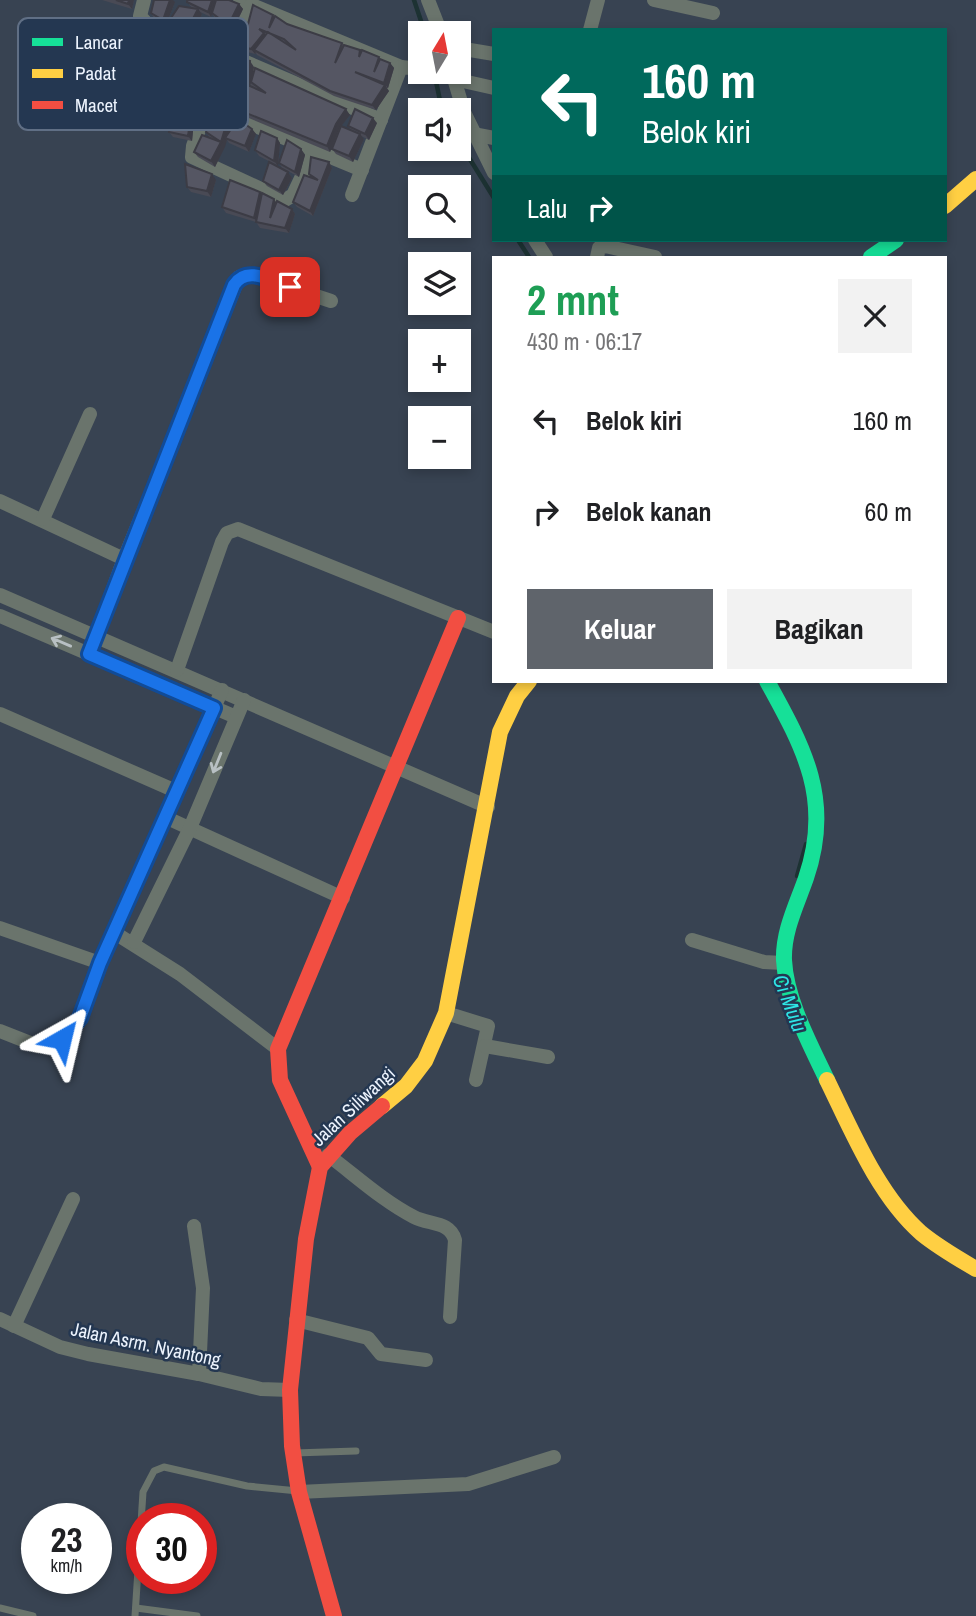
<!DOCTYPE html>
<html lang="id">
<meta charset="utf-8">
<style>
body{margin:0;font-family:"Archivo Narrow",sans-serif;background:#f2f2f2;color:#202124;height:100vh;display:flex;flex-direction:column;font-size:26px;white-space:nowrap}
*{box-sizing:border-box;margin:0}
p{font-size:23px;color:#757577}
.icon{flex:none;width:38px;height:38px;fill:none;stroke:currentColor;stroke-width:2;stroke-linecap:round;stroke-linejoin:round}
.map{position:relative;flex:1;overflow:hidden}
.sheet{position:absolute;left:492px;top:256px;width:455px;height:427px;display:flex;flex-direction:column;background:#fff;border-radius:0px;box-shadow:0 4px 10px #0003}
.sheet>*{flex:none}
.banner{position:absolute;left:492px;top:28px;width:455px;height:214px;border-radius:0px;box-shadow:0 4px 10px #0003;background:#00695c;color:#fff;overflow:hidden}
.needle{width:46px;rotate:10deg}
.buttons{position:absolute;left:408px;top:21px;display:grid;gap:14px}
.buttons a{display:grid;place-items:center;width:63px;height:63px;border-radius:0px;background:#fff;box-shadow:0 4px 10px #0003;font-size:35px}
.speed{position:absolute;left:21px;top:1503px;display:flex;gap:14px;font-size:35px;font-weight:700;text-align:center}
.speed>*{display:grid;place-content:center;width:91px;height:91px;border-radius:50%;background:#fff;box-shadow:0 4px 10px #0003;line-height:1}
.speed small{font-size:18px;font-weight:400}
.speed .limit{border:10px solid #d22;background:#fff;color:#111}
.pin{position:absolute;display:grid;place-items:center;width:60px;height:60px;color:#fff;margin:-30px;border-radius:14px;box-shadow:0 4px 10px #0006}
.me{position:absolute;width:77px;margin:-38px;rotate:37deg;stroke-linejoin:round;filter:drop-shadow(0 0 5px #0008)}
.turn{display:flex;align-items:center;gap:24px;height:147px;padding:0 35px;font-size:32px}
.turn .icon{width:91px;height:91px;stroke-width:2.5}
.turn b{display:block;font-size:49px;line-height:60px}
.then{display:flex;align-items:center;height:66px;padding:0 35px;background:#0003;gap:14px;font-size:26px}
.round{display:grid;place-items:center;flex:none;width:74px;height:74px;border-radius:0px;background:#f2f2f2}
.headline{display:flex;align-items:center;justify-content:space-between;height:119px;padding:0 35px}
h1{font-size:42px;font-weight:700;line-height:52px;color:#1e9e55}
.cta{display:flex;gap:14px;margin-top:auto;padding:14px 35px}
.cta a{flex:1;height:80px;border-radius:0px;background:#5f646b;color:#fff;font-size:28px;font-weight:700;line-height:80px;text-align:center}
.cta a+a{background:#f2f2f2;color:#202124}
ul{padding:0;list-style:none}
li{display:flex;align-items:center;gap:21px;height:91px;padding:0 35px}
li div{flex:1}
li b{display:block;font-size:26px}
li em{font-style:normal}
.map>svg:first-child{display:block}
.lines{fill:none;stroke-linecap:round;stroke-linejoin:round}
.stream{stroke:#1d3233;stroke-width:4.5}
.lane{stroke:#6a746c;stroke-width:7}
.street{stroke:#6a746c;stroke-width:14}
.fast{stroke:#16e098;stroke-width:16}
.slow{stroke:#ffcf43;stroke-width:16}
.jam{stroke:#f24e42;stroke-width:16}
.wall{fill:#494a55}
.shaded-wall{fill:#3c3c45}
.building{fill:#555663;stroke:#3c3c45;stroke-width:2}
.oneway{stroke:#b8c0c3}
.route-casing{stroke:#114b97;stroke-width:18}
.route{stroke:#1a73e8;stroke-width:12}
.labels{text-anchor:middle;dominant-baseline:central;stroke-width:5;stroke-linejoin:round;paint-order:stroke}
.street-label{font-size:19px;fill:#ecf3fd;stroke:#243751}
.water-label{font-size:21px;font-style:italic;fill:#2ee5e6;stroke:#243751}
.key{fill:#243751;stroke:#606f85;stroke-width:2}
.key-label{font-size:19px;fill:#ecf3fd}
</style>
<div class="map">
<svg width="976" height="1616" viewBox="0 0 976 1616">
<rect width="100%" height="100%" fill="#384352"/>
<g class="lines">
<g class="stream">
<polyline points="414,0 425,33"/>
<polyline points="434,72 442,110"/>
<polyline points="458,140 494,198"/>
<polyline points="518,240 529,257"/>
<polyline points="797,876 806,844"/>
</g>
<g class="lane">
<polyline points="294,1453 356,1451"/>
<polyline points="0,1608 33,1616"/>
<polyline points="136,1608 197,1616"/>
<polyline points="135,1616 143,1492 154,1471 164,1467 247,1486 298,1491"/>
</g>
<g class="street">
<polyline points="144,0 140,16 148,25 227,54 381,120"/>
<polyline points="240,0 401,67"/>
<polyline points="428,0 441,33"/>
<polyline points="654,0 713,13"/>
<polyline points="252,4 227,54 193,146 192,157 285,200 293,195 314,151"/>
<polyline points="590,30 598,0"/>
<polyline points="458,48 494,54"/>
<polyline points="452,72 464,112 494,173"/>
<polyline points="454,79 494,88"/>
<polyline points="207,106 362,170"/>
<polyline points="473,134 494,138"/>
<polyline points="352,195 401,67 420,69"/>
<polyline points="535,240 546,257"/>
<polyline points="597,257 599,248 605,246 655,257"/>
<polyline points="0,501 124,559 89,654"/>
<polyline points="43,519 90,414"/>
<polyline points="124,559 239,277 250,274 331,301"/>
<polyline points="0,595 488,807"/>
<polyline points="0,616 236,717"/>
<polyline points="177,670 222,542 227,533 238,529 494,632"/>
<polyline points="0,714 178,792"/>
<polyline points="167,818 343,898"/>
<polyline points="0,928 100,963"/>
<polyline points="115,933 180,974 278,1049"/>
<polyline points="692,940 764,962 783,963"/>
<polyline points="134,942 190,828 244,700"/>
<polyline points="446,1013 488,1026 476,1080"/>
<polyline points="0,1031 38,1046 62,1039 80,1018 100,963 222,690"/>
<polyline points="485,1046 548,1057"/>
<path d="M 328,1155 C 356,1176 383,1201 414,1217 C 429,1225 450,1221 455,1240 L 450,1317"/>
<polyline points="194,1226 203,1288 199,1374"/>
<polyline points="0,1319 60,1347 88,1354 199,1374 261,1389 290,1390"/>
<polyline points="296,1320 368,1338 381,1354 426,1360"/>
<polyline points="14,1326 73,1199"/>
<polyline points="299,1492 468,1484 554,1457"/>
</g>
<g class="fast">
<polyline points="871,257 896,240"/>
<path d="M 767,681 C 804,748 833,800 806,878 C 797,904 783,931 784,960 C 786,1000 810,1044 827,1080"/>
</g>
<g class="slow">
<polyline points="945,206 976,179"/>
<path d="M 827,1080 C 852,1131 878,1195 921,1233 C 938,1247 957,1258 976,1269"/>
<polyline points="382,1106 406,1086 425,1061 446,1013 500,732 517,696 529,681"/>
</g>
<g class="jam">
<polyline points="320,1167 280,1080 278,1049 458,618"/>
<polyline points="334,1616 299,1492 292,1446 290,1390 306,1239 320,1167 350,1133 382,1106"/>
</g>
</g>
<g class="wall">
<polygon points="102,0 134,0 132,9"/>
<polygon points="175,2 166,25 154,18 151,13"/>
<polygon points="187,2 239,4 243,9 224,48 208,39 204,34 220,22 216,19 212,14 211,17 200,12 202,14 191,36 172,27 169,21 192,8"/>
<polygon points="273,15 274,17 287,24 342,43 344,45 390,63 394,68 388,88 386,88 389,91 376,110 334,96 257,55 256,53 255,54 240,50 236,45 248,24"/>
<polygon points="171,35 174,39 197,51 188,70 165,61 163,58 163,59 142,50 138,45"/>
<polygon points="216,54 220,59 207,82 208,84 206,98 192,96 195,97 199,102 198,118 192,117 194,121 192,141 173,137 169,132 175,113 173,110 181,93 178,89 199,77 194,74 190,69"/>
<polygon points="254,67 252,76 350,115 341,126 351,130 348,126 377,123 369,140 361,136 364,139 353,162 336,154 332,149 341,127 330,152 215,104 212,99 227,80 223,75"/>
<polygon points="231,128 230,131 252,129 256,134 249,152 229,143 227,140 215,167 198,157 194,152 210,138 206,132"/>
<polygon points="277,138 280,143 278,166 259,156 255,150"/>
<polygon points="301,149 305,155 299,177 282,168 279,163"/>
<polygon points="329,162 332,168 313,216 297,207 293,202 311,178 309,174"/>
<polygon points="288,172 292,178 283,195 267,186 263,181"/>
<polygon points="216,180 211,197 191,192 187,187"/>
<polygon points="260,192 262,194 274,199 276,203 292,209 295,214 289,233 260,228 256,222 226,213 222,207"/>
</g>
<g class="shaded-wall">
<polygon points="129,0 134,0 132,9 128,4"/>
<polygon points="170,0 173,0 175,2 166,25 163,20"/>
<polygon points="212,0 218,0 211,17 208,12"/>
<polygon points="239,4 243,9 224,48 220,42"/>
<polygon points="198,9 202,14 191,36 187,30"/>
<polygon points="264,33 268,38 254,50 256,53 255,54 251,49"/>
<polygon points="171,35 175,40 161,56 163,59 159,54"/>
<polygon points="193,46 197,51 188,70 185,64"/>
<polygon points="216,54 220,59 207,82 208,84 206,98 202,93 203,77"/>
<polygon points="250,61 254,67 250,87 247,81"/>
<polygon points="390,63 394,68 388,88 384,83"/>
<polygon points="385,85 389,91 376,110 372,105"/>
<polygon points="195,97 199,102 198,118 195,113"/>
<polygon points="346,109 350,115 339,129 330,152 327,146 336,124"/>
<polygon points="191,116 194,121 192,141 188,136"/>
<polygon points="373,118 377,123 369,140 365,134"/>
<polygon points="227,122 231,128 227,139 225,138 227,140 225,147 215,167 211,161"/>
<polygon points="252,129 256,134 249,152 245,146"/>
<polygon points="360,134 364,139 353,162 349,156"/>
<polygon points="277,138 280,143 278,166 274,161"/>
<polygon points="301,149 305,155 299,177 295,172"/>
<polygon points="329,162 332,168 313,216 310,211"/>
<polygon points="288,172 292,178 283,195 279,190"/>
<polygon points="212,174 216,180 211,197 207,191"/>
<polygon points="260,192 264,198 258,223 254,218"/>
<polygon points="274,199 277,204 270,218"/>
<polygon points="292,209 295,214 289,233 285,228"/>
</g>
<g class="building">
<polygon points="116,0 129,0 128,4"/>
<polygon points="154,0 170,0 163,20 151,13"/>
<polygon points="187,0 212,0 208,12 187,2"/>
<polygon points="216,0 229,0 239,4 220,42 204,34 211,18 228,25 212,13"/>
<polygon points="253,5 273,15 269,28 275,16 287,24 342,43 335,63 344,45 360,50 359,57 362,50 379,57 374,72 380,59 390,63 384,83 355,72 385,85 372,105 330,91 254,50 268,32 296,50 284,39 259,29 264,33 251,49 236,45 248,24"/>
<polygon points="179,6 198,9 187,30 169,21"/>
<polygon points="227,55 250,61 247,81 223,75"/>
<polygon points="255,68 346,109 336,124 327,146 212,99 229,77 266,93 251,82"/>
<polygon points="214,109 227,122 221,142 206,132"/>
<polygon points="355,109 373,118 365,134 348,126"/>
<polygon points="171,112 191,116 188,136 169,132"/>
<polygon points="238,119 252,129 245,146 225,138"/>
<polygon points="341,126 360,134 349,156 332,149"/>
<polygon points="261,131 277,138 274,161 255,150"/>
<polygon points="202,135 221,142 211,161 194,152"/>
<polygon points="287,140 301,149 295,172 279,163"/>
<polygon points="311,157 329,162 310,211 293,202 304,175 318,180 309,174"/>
<polygon points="269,162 288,172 279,190 263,181"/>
<polygon points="185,164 212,174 207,191 187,187"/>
<polygon points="230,180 260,192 254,218 222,207"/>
<polygon points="262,193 274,199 270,218 277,201 292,209 285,228 256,222"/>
</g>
<defs><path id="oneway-shaft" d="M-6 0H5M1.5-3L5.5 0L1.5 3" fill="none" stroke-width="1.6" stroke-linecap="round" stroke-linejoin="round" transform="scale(1.75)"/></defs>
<g class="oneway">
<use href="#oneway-shaft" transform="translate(61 642) rotate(-157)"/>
<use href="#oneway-shaft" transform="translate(217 763) rotate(112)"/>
</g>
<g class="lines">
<g class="route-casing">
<path id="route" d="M 62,1039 L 80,1018 L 100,963 L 214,708 L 89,654 L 234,285 C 247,265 271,281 290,287"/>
</g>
<use href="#route" class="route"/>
</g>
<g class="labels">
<g class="street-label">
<text transform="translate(353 1106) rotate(-43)">Jalan Siliwangi</text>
<text transform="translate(146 1344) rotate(12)">Jalan Asrm. Nyantong</text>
</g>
<g class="water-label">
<text transform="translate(790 1003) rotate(69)">Ci Mulu</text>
</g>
</g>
<rect x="18" y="18" width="230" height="112" rx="10" class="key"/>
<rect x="32" y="38" width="31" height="8" fill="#16e098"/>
<rect x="32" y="69" width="31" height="9" fill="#ffcf43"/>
<rect x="32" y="101" width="31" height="8" fill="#f24e42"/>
<g class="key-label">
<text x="75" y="49">Lancar</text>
<text x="75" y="80">Padat</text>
<text x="75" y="112">Macet</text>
</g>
</svg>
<div class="buttons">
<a><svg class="needle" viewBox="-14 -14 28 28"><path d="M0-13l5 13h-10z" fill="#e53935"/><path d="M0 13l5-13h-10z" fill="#757577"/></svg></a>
<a><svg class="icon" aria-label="sound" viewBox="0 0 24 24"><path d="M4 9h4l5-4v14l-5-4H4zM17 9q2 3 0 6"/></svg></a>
<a><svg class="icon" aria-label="search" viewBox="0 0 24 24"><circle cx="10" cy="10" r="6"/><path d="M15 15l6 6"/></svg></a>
<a><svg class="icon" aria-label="layers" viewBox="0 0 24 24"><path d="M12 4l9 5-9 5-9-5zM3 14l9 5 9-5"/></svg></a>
<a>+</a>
<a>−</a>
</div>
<div class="speed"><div>23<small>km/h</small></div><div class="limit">30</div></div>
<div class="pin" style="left:290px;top:287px;background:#d93025"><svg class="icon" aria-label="arrive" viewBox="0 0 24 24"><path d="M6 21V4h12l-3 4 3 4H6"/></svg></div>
<svg class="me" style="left:62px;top:1039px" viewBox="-20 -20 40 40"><path d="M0-17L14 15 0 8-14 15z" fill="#1a73e8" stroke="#fff" stroke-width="4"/></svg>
<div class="banner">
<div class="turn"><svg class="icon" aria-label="left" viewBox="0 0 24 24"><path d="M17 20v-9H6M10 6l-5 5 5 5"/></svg><div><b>160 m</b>Belok kiri</div></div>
<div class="then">Lalu<svg class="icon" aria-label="right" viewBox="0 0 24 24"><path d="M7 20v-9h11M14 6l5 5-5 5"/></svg></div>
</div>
<section class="sheet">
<div class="headline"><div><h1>2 mnt</h1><p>430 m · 06:17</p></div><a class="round"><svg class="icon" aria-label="close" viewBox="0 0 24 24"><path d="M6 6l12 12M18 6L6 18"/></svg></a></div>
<ul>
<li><svg class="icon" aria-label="left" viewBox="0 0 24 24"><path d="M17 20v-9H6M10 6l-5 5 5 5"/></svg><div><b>Belok kiri</b></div><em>160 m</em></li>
<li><svg class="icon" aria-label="right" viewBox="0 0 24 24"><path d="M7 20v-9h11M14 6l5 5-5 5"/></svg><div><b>Belok kanan</b></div><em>60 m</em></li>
</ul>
<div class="cta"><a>Keluar</a><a>Bagikan</a></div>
</section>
</div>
